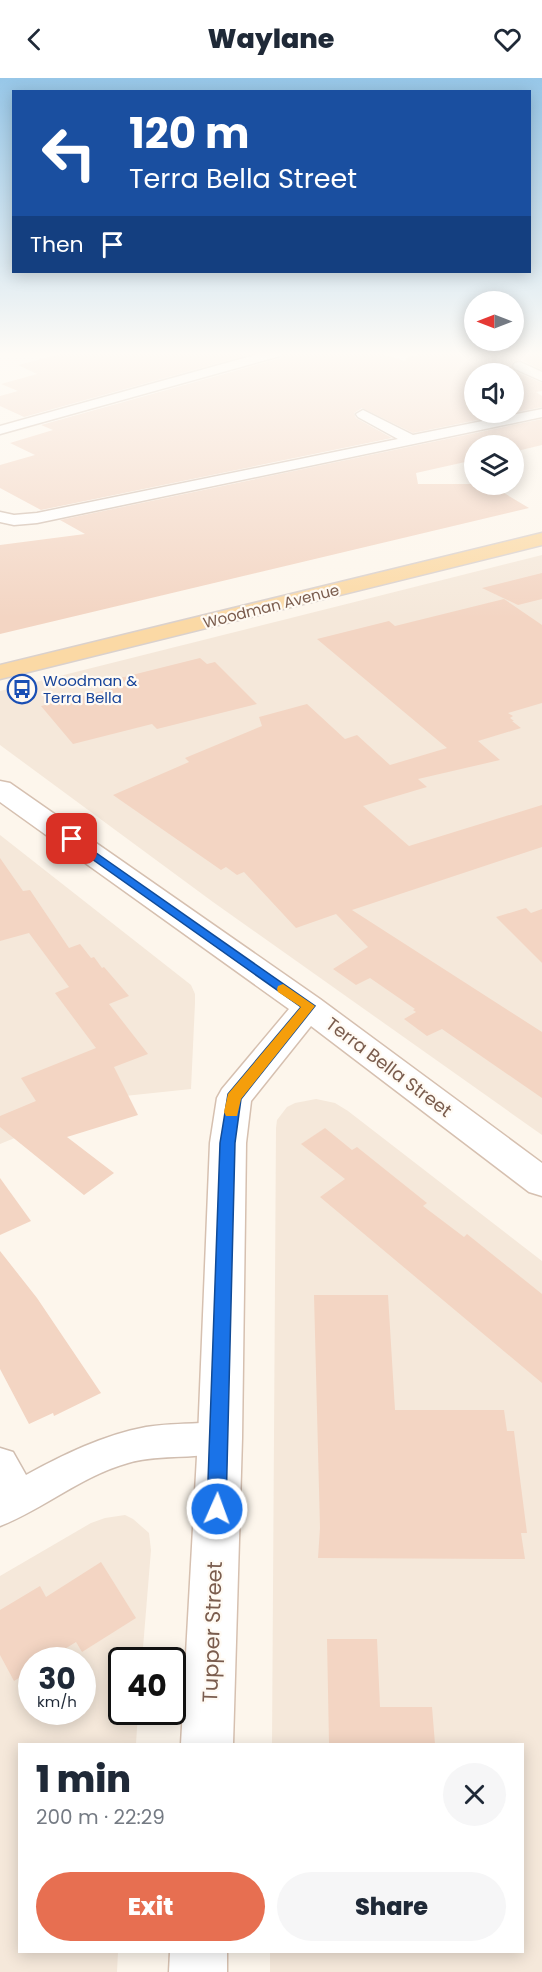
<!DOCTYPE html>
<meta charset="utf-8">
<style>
body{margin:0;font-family:Poppins,sans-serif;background:#f6f6f7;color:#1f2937;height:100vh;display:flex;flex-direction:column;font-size:22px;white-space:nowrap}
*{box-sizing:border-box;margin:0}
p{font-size:20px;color:#747a83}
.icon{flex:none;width:33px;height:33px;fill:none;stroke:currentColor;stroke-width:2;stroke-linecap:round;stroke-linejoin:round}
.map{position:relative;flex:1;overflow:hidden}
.side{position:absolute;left:18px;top:1665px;width:506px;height:210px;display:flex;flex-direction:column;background:#fff;border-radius:0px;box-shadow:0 3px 15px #0003}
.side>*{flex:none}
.banner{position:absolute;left:12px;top:12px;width:519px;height:183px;border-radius:0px;box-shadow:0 3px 15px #0003;background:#1a4fa0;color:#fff;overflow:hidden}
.needle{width:39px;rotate:270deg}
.fabs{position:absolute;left:464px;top:213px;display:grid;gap:12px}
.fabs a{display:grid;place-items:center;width:60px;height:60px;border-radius:50%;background:#fff;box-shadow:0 3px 15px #0003;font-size:30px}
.speed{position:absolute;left:18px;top:1569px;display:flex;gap:12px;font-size:30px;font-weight:700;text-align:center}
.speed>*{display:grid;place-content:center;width:78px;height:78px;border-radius:50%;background:#fff;box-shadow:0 3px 15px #0003;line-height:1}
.speed small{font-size:15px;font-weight:400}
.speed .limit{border:3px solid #111;border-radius:9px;background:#fff;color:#111}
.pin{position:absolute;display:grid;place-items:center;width:51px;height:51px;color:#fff;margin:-26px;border-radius:12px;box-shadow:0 3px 9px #0006}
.me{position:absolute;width:66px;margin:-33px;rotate:2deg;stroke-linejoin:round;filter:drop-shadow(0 0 4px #0008)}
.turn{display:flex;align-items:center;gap:21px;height:126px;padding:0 18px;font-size:27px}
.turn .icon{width:78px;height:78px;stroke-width:2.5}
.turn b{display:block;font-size:42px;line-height:51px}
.then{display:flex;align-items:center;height:57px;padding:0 18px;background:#0003;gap:12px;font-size:22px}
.round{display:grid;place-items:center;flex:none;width:63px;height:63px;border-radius:32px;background:#f6f6f7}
.overview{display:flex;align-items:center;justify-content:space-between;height:102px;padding:0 18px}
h1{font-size:36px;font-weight:800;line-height:45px}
.primary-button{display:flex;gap:12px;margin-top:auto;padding:12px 18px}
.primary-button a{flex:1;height:69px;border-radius:36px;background:#e76f51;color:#fff;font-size:24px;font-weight:800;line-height:69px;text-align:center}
.primary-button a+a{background:#f6f6f7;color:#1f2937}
header{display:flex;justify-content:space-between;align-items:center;height:78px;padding:0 18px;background:#fff;font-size:27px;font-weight:800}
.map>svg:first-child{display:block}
.residential{fill:#f5e8da;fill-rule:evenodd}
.building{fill:#f3d5c3;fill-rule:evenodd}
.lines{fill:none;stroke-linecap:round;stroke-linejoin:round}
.street-casing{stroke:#d1beb0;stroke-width:3}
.secondary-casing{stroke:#d6c0b0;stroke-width:3}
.primary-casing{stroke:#dad1cd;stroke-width:3}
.street{fill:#fff;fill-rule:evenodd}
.secondary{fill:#fff;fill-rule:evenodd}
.primary{fill:#fbd9a5;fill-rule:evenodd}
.route{fill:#1a73e8;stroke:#114b97;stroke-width:1.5}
.slow{fill:#f59e0b}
.labels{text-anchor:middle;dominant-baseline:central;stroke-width:4.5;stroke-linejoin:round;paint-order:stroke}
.far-street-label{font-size:15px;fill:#7a5c4d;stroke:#fffaf3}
.far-transit-label{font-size:15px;fill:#164399;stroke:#fffaf3;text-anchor:start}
.street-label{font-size:18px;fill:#7a5c4d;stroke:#fffaf3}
.near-street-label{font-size:21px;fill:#7a5c4d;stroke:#fffaf3}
</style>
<header><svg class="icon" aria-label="back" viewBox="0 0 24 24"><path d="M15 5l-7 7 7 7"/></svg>Waylane<svg class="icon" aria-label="heart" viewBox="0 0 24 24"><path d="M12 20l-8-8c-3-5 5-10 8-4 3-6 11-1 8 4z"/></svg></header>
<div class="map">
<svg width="542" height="1894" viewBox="0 0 542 1894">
<rect width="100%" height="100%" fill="#fdf6ec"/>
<g class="residential">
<polygon points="542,477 542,1057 213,824 0,667 0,613"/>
<polygon points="0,757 191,907 195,916 195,925 191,1011 115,1019 0,1066"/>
<polygon points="316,1021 335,1025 348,1033 542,1183 542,1894 270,1894 270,1874 522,1874 522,1666 272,1666 276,1050 277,1042 287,1029 295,1025"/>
<path d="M 125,1437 L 133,1441 L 149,1455 L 151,1472 L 142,1582 L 122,1582 L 122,1634 L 138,1634 L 136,1666 L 20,1666 L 20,1874 L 118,1874 L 117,1894 L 0,1894 L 0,1498 L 91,1445 L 105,1440 ZM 32,1582 L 82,1582 L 82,1634 L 32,1634 Z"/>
</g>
<g class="building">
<polygon points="65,275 255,275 24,339 0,328 0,318 18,313 1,306 37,296 18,287"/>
<path d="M 283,275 L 379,275 L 405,283 L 409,278 L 416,278 L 419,275 L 542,275 L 542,292 L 521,282 L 515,283 L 511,287 L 514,293 L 542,305 L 542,313 L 536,314 L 542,318 L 542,329 L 413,355 L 362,330 L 354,335 L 356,340 L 392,360 L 41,432 L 0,410 L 0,387 L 35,377 L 10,365 L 53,352 L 41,347 L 281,280 ZM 474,296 L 513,296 L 513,334 L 474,334 Z"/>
<polygon points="542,341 542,367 513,374 513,368 474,368 474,382 416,395 418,406 489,406 529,430 0,556 0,467 85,456 60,442"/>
<polygon points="542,495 542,521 518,527 482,510"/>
<polygon points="504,521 542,547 542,625 508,635 513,638 510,640 514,643 512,643 521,650 478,663 500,682 418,701 427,709 363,728 409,768 542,727 542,769 352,832 542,954 542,1020 442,951 427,958 404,941 416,934 413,932 415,931 370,900 356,907 333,891 368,869 336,836 296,850 244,794 237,797 226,789 221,792 113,717 189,684 185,680 262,648 259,639 307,626 345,661 357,657 390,687 447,670 317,561 389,543 395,548"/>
<polygon points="200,580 207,586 215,584 257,626 157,651 152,646 73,666 41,628 127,607 120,600"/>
<polygon points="0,780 23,813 30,812 69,870 80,866 91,880 94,879 102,890 104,889 129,918 109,926 148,976 114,989 138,1037 67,1059 114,1095 84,1117 0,1049 0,1038 36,1023 21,1000 96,970 55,915 69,909 29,855 0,863"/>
<polygon points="526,830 531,835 542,831 542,885 496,839"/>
<polygon points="325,1050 352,1072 357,1069 427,1125 423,1128 464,1159 467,1156 542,1216 542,1305 320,1119 345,1101 301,1066"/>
<polygon points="0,1100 31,1143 0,1157"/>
<polygon points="0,1173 37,1220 101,1315 54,1338 53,1335 29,1346 0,1291"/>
<polygon points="314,1217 388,1217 395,1332 504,1332 507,1353 514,1353 518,1385 527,1455 521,1455 525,1481 318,1480 320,1450"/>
<polygon points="101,1484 136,1540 82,1574 76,1564 47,1582 32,1582 32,1592 14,1603 0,1577 0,1532 40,1508 46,1519"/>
<polygon points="327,1561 377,1561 380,1629 432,1629 435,1666 329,1666"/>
</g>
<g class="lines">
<g class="street-casing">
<g id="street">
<polygon points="262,275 281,275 280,278 0,356 0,348"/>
<polygon points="520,284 542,294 542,303 515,291 513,288 515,285"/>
<polygon points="542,331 542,339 37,445 14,447 0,444 0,434 14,437 37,435 398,361 358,339 356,336 363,332 413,357"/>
<path d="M 220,1344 L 233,1349 L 238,1360 L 233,1371 C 200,1383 162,1375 128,1385 C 81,1398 44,1431 0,1448 L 0,1370 L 13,1374 L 26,1397 C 63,1377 103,1357 146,1349 C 170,1345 195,1346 220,1344 Z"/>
</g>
</g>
<g class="secondary-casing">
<g id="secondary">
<polygon points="0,703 10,705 320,921 542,1085 542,1118 529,1114 311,948 251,1023 246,1065 242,1360 233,1666 181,1666 198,1360 210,1065 217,1020 222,1011 289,931 0,724"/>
<polygon points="170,1874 227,1874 227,1894 169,1894"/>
</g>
</g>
<g class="primary-casing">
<polygon id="primary" points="542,455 542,467 0,601 0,587"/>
</g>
<use href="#street" class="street"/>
<use href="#secondary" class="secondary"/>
<use href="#primary" class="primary"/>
</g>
<linearGradient id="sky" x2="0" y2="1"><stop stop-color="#97c7e8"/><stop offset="0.51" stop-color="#fefbf6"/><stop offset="1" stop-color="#fefbf6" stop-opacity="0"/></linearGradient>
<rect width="542" height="540" fill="url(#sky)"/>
<polygon class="route" points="72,758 315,928 241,1021 235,1065 226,1431 224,1437 217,1440 210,1437 207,1431 220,1065 228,1016 301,929 68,764 66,761"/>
<polygon class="slow" points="283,906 315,928 241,1021 237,1038 226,1038 224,1034 228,1016 301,929 278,914 277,911 278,908"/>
<defs>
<g id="bus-ring" transform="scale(1.5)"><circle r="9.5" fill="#fffaf3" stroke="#1a4fb4" stroke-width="1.5"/><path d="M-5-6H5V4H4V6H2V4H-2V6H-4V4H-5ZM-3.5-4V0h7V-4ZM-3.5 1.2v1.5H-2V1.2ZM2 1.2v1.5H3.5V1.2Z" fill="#1a4fb4"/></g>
</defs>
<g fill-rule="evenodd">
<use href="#bus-ring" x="22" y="611"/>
</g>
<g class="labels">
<g class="far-street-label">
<text transform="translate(271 528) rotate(-14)">Woodman Avenue</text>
</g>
<g class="far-transit-label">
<text x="43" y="602">Woodman &amp;<tspan x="43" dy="17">Terra Bella</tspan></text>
</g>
<g class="street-label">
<text transform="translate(389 989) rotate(37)">Terra Bella Street</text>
</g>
<g class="near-street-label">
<text transform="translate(212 1554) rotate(-88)">Tupper Street</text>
</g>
</g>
</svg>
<div class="fabs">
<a><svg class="needle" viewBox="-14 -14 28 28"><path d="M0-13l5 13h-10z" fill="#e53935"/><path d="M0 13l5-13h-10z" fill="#747a83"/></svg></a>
<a><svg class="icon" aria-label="sound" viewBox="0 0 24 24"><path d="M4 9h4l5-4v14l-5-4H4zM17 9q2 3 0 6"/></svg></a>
<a><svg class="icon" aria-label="layers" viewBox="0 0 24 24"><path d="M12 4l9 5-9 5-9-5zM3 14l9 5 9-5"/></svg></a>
</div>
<div class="speed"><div>30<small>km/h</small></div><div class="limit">40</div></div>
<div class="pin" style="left:72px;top:761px;background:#d93025"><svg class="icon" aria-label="arrive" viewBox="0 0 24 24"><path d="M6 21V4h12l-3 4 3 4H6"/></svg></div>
<svg class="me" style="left:217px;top:1431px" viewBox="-20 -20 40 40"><circle r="17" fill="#1a73e8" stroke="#fff" stroke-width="3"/><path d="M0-11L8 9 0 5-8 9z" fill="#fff"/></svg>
<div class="banner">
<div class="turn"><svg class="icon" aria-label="left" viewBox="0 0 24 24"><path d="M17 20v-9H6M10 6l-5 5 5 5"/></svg><div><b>120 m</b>Terra Bella Street</div></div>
<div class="then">Then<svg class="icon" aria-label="arrive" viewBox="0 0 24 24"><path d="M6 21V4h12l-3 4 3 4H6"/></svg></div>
</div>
<section class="side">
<div class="overview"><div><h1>1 min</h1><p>200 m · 22:29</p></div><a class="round"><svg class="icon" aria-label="close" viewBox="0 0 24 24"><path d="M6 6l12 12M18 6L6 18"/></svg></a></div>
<div class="primary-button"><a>Exit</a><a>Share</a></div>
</section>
</div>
